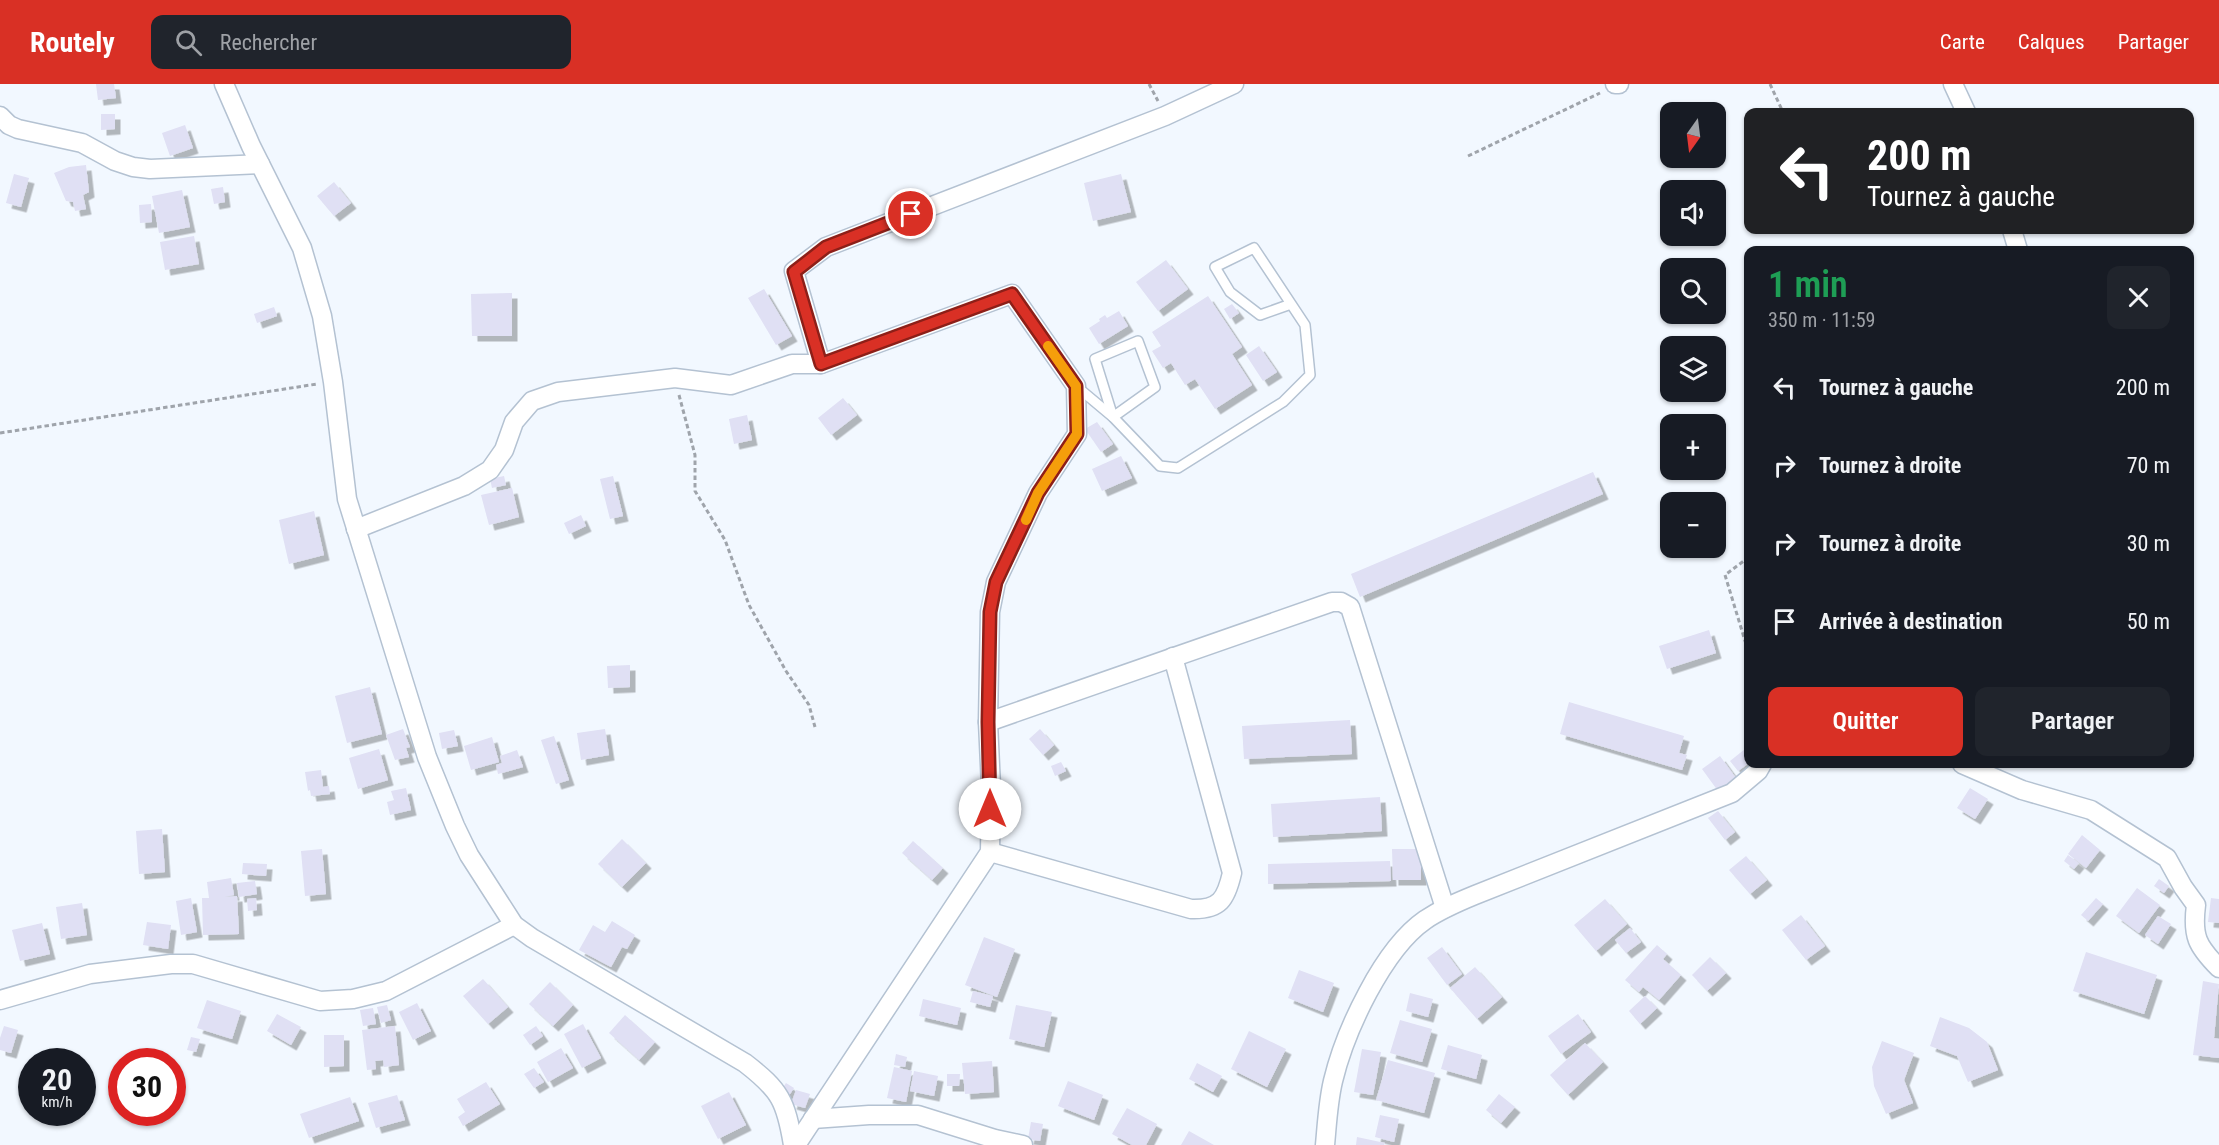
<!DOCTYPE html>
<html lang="fr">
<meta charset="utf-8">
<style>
body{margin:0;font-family:"Roboto Condensed",sans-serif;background:#20242c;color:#f1f3f6;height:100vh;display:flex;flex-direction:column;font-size:22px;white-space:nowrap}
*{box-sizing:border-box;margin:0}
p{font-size:20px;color:#9ea1a6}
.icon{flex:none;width:33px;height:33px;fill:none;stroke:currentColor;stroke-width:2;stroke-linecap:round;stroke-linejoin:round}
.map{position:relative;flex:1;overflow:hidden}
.side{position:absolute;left:1744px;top:162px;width:450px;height:522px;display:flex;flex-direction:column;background:#171b24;border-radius:12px;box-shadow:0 2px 4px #0004}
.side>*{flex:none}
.top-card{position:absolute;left:1744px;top:24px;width:450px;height:126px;border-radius:12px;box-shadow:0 2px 4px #0004;background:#202124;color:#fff;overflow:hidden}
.needle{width:39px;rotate:194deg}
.controls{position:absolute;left:1660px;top:18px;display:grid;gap:12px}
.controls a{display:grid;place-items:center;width:66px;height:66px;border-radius:12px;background:#171b24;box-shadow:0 2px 4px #0004;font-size:30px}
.speed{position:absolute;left:18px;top:964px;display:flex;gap:12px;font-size:30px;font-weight:700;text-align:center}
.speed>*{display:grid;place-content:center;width:78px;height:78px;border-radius:50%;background:#171b24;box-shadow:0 2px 4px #0004;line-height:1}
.speed small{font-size:15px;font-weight:400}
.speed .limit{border:9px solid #d22;background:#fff;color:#111}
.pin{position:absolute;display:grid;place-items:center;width:51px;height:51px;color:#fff;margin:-26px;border:3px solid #fff;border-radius:50%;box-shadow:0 2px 6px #0007}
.me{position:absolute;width:66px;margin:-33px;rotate:0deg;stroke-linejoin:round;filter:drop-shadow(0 0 4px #0008)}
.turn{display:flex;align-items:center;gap:21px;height:126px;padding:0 24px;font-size:27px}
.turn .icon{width:78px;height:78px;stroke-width:2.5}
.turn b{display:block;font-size:42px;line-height:51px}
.round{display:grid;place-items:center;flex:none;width:63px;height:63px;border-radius:12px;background:#20242c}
.headline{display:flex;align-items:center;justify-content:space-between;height:102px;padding:0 24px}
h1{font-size:36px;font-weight:600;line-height:45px;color:#1e9e55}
.primary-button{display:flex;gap:12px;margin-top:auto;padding:12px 24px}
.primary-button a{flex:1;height:69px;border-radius:12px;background:#d93025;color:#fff;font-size:24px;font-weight:600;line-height:69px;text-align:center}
.primary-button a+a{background:#20242c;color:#f1f3f6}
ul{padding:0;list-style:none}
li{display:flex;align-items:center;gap:18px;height:78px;padding:0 24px}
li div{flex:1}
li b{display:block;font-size:22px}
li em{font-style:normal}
header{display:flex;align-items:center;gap:36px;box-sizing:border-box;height:84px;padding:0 30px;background:#d93025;color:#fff}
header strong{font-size:28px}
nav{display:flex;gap:33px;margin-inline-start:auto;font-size:21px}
.search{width:420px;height:54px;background:#20242c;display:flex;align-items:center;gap:15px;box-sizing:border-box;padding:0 21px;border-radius:12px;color:#9ea1a6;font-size:22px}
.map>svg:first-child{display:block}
.building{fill:#e0e0f4;filter:url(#shadow)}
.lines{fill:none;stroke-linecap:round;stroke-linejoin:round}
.lane-casing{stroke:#b4c2d2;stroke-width:12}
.street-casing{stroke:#b4c2d2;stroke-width:21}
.path{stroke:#9fa4ab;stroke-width:3;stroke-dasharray:4.5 3;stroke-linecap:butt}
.lane{stroke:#fff;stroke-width:9}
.street{stroke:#fff;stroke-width:18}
.route-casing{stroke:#8d1f18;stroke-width:15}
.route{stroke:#d93025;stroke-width:10}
.slow{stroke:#f59e0b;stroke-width:10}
</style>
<header>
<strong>Routely</strong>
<div class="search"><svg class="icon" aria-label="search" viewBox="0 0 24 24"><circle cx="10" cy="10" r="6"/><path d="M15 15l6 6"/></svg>Rechercher</div>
<nav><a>Carte</a><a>Calques</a><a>Partager</a></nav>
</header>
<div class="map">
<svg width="2219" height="1061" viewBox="0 0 2219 1061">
<defs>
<filter id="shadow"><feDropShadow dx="5.5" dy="5.5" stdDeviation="0" flood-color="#0004"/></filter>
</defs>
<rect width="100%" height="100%" fill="#f2f8ff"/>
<g class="building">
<polygon points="96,0 114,0 116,14 98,16"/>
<polygon points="101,30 115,30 115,45 101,46"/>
<polygon points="185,41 193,64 170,72 162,49"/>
<polygon points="86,81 89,108 83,111 86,125 75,127 73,118 66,117 54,89 69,83"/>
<polygon points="14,90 29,94 21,123 6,119"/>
<polygon points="1121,90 1131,128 1093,137 1084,99"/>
<polygon points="334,98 351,119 334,132 317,112"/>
<polygon points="223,103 225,118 214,120 211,105"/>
<polygon points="182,106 190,143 159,149 152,112"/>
<polygon points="151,120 152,138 140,139 139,121"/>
<polygon points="194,152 199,180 165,186 160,158"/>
<polygon points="1166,176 1188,205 1158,227 1136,198"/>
<polygon points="764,205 792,252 776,261 748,214"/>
<polygon points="512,209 512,252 472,252 471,210"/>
<polygon points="1208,212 1242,263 1232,270 1252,301 1215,325 1195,295 1185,301 1171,279 1163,284 1152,267 1161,262 1152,248"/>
<polygon points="1232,220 1239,229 1230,235 1224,225"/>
<polygon points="274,223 277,232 257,239 254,230"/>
<polygon points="1119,227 1128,242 1099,260 1089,244 1100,237 1099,235 1105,231 1107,234"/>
<polygon points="1259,262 1277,288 1263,297 1246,271"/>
<polygon points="843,314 857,331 831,351 818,334"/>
<polygon points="747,331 752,356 734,360 729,335"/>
<polygon points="1097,338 1113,360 1101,368 1085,345"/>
<polygon points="1121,372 1132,394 1102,407 1092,385"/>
<polygon points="1593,388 1603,410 1360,513 1351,490"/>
<polygon points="504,392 506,401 492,404 490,395"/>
<polygon points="613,392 623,432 610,435 600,395"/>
<polygon points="512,404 519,433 489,441 481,411"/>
<polygon points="314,427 324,471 289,480 279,436"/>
<polygon points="581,431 586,442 569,450 564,439"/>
<polygon points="1709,546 1716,569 1667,585 1659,562"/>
<polygon points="630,581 630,603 608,604 607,582"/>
<polygon points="370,603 382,650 347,659 335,612"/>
<polygon points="1569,618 1684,652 1679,669 1687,671 1682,686 1560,650"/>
<polygon points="1350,636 1352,670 1244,675 1242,642"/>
<polygon points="403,645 410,663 406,664 409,673 395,676 386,651"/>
<polygon points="605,645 609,671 581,676 577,649"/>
<polygon points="1040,645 1054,661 1043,671 1029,655"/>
<polygon points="454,646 458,662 442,665 439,649"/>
<polygon points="554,652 569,696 556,700 541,656"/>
<polygon points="492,653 499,678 471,686 464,662"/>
<polygon points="379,665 388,696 358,705 349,674"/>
<polygon points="1745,665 1749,670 1749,679 1738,687 1730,677"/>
<polygon points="517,666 523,683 498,690 496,681 502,679 500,672"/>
<polygon points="1720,672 1736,694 1718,707 1702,685"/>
<polygon points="1061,678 1066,687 1055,692 1051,682"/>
<polygon points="321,686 323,703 329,702 330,710 311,712 310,706 308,707 305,688"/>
<polygon points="406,704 411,726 390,731 387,718 394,716 391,707"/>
<polygon points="1970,704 1988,715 1975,735 1957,724"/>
<polygon points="1380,713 1382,747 1273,753 1271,720"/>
<polygon points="1718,727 1735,748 1725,756 1708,734"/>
<polygon points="162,745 165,788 139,790 136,747"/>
<polygon points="2082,751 2100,766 2086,784 2068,770"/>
<polygon points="622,755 646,779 622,803 598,780"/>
<polygon points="913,757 943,784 932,796 902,769"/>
<polygon points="322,765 326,810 305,812 301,767"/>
<polygon points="1392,765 1421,765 1421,796 1393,796"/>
<polygon points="2068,771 2079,779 2074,785 2064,777"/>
<polygon points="1746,772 1767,796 1750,810 1729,786"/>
<polygon points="1390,777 1391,797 1268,800 1268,780"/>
<polygon points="243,779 267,780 266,792 242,790"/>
<polygon points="231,794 234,811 225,813 237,812 239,850 203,851 202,814 209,814 207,798"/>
<polygon points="2159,795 2169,802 2164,809 2154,802"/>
<polygon points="255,797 257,810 239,813 237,799"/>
<polygon points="2137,804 2160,821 2139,849 2116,832"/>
<polygon points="191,814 197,848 181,851 176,817"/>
<polygon points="256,814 257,826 248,827 247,815"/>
<polygon points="2096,814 2103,820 2088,837 2081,831"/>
<polygon points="2211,814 2219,815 2219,839 2208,838"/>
<polygon points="1605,815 1627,840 1596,867 1574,841"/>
<polygon points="82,819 87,851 61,855 56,823"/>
<polygon points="1801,831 1825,862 1806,876 1782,846"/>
<polygon points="2158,832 2171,840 2158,860 2145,851"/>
<polygon points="612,837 635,851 627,865 622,863 611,883 579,866 593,841 605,848"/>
<polygon points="147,838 171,841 168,865 143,861"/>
<polygon points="42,839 50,870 20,877 12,846"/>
<polygon points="1630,844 1641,858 1626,869 1615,856"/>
<polygon points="984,853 1015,865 997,913 965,901"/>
<polygon points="1657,861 1667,870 1663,875 1681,891 1659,916 1643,903 1639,908 1625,896"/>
<polygon points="1442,863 1462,890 1447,901 1427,874"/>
<polygon points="2086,868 2157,891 2144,930 2073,907"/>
<polygon points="1710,873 1726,889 1707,907 1692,891"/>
<polygon points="1475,883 1502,913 1477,935 1450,904"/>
<polygon points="1299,886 1334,899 1323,928 1288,914"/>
<polygon points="483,895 508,923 488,940 463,912"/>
<polygon points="2203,897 2219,900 2214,954 2219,955 2219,974 2193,971"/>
<polygon points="550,898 573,921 553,942 529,920"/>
<polygon points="973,907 993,912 990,923 970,918"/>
<polygon points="1410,909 1433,915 1428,933 1406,927"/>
<polygon points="1645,912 1657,924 1640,940 1629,927"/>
<polygon points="923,915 961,924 957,941 919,932"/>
<polygon points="207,916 241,927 232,955 197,944"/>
<polygon points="417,919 431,947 413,956 399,928"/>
<polygon points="387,921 391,936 381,939 377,923"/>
<polygon points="1016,921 1052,928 1044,963 1009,955"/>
<polygon points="373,924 376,940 363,942 360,926"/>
<polygon points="277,930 301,943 291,961 267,947"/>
<polygon points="1578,930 1591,948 1561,970 1548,952"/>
<polygon points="625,931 655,958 639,976 609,949"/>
<polygon points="1940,933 1969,944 1987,958 1998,986 1968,998 1957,972 1930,962"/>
<polygon points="1400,936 1432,945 1422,978 1390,969"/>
<polygon points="583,940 601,974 582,984 564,950"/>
<polygon points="4,942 18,946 11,969 0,966 0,954"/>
<polygon points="395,942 399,981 384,983 383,976 375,977 376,985 367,986 362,946"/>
<polygon points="536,942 543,952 530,961 523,951"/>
<polygon points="1249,947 1286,965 1267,1003 1231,985"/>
<polygon points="324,951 344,951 344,982 324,983"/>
<polygon points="191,953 200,955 196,968 187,966"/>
<polygon points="1882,957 1914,969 1904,996 1913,1019 1886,1030 1874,1002 1872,983"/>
<polygon points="1585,959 1603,978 1568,1011 1550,991"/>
<polygon points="1448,961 1482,971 1476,995 1441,985"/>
<polygon points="561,964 573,984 548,998 537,978"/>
<polygon points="1362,965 1381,968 1373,1011 1354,1008"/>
<polygon points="896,970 907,973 905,983 894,981"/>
<polygon points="1388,976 1435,989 1424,1029 1376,1016"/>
<polygon points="992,977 994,1008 965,1010 962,979"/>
<polygon points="1197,979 1222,992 1213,1008 1189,995"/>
<polygon points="894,983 912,987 906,1018 887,1014"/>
<polygon points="534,984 544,998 534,1004 524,990"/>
<polygon points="914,987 938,992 934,1012 910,1007"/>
<polygon points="947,990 960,990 959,1002 947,1002"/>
<polygon points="1068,997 1103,1011 1094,1036 1058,1022"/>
<polygon points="486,998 500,1020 463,1042 458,1033 465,1028 457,1015"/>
<polygon points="786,999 794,1004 788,1013 780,1008"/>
<polygon points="796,1006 810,1010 805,1024 791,1020"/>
<polygon points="729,1008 746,1041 718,1055 701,1022"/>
<polygon points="1499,1010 1515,1023 1501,1039 1486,1026"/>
<polygon points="397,1011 405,1036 376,1044 368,1019"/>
<polygon points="350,1013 359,1037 309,1054 300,1030"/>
<polygon points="1127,1024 1157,1040 1146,1061 1132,1061 1112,1050"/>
<polygon points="1380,1031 1399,1035 1394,1058 1375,1053"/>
<polygon points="1031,1038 1043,1040 1040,1057 1028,1055"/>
<polygon points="1189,1047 1214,1061 1181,1061"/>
<polygon points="1357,1053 1385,1059 1384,1061 1356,1061"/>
</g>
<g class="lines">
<g class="lane-casing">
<g id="lane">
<polygon points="1138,257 1155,303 1113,333 1095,275"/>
<polyline points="1076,302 1113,333 1160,382 1178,384 1283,318 1310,291 1305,241 1254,164 1215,183 1230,208 1260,231 1291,220"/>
</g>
</g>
<g class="street-casing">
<g id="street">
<path d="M 224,0 L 251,62 L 302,164 L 322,232 L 333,298 L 347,415 L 427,673 L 455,742 L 469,771 L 514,841 L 532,854 L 745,979 C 780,1006 786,1017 793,1061"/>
<polyline points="1615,0 1619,0"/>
<polyline points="1953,0 1966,28"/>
<polyline points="0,32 9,41 18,45 82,59 115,77 133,83 150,85 260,80"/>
<polyline points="2012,146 2018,166"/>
<polyline points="821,280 794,187 826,163 1165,32 1234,0"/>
<polyline points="356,445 464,402 490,386 504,366 514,338 532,317 558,308 675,294 731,301 792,280 821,280 1012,210 1076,302 1077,350 1038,409 996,498 990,528 988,638 991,703 990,768 796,1061"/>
<polyline points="988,638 1332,518 1341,518 1350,523 1445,824"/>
<path d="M 1962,680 L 2022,706 L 2091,726 L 2167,774 L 2183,803 L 2196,821 C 2192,852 2197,862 2219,884"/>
<path d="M 990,768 L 1191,825 C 1220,826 1226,815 1232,789 L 1173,573"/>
<polyline points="0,916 90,890 171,880 193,880 320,917 353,915 386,907 514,841"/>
<polyline points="813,1035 869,1031 918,1031 995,1055 1023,1061"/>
<path d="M 1325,1061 C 1327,1040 1328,1018 1333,997 C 1345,947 1383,865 1425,836 C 1441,825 1458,818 1475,811 L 1732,709 L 1758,687 L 1762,680"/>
</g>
</g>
<g class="path">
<polyline points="1149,0 1158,17"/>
<polyline points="1770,0 1782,26"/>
<polyline points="1468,72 1600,9"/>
<polyline points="679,311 695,371 695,407 725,456 749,521 786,587 809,621 815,643"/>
<polyline points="0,349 317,300"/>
<polyline points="1749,473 1725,491 1749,570"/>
</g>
<use href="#lane" class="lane"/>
<use href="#street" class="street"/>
</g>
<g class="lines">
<g class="route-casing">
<polyline id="route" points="911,130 826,163 794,188 821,280 1012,210 1076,302 1077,350 1038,409 996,498 990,528 988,638 990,725"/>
</g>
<use href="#route" class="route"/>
<polyline class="slow" points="1026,436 1038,409 1077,350 1076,302 1048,262"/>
</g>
</svg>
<div class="controls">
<a><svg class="needle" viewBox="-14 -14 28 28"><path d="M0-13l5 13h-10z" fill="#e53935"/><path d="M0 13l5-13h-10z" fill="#9ea1a6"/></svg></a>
<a><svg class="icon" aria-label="sound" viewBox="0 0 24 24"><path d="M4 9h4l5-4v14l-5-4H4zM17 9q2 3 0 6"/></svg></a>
<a><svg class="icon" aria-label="search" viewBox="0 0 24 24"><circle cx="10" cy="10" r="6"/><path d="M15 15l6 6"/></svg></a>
<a><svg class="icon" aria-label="layers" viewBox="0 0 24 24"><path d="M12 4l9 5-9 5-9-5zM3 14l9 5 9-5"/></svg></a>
<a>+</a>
<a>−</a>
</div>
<div class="speed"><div>20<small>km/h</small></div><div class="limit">30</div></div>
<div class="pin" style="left:911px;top:130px;background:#d93025"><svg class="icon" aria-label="arrive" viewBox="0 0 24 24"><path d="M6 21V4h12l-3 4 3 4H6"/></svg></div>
<svg class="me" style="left:990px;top:725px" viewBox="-20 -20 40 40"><circle r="19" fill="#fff"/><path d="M0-13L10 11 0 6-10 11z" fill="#d93025"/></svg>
<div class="top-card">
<div class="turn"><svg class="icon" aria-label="left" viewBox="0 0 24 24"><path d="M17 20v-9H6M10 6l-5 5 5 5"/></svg><div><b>200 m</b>Tournez à gauche</div></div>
</div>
<section class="side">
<div class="headline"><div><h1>1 min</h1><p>350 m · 11:59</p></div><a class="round"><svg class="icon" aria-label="close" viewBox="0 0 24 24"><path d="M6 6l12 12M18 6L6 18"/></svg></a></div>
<ul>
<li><svg class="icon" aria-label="left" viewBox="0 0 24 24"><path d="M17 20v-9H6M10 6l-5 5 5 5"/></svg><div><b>Tournez à gauche</b></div><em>200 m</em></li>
<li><svg class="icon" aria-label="right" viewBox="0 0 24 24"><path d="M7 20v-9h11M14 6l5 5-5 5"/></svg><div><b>Tournez à droite</b></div><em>70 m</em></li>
<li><svg class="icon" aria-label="right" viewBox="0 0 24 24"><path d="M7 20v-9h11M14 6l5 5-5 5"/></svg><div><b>Tournez à droite</b></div><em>30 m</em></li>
<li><svg class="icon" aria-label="arrive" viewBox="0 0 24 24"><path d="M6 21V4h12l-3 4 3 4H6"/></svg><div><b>Arrivée à destination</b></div><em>50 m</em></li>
</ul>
<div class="primary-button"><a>Quitter</a><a>Partager</a></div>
</section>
</div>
